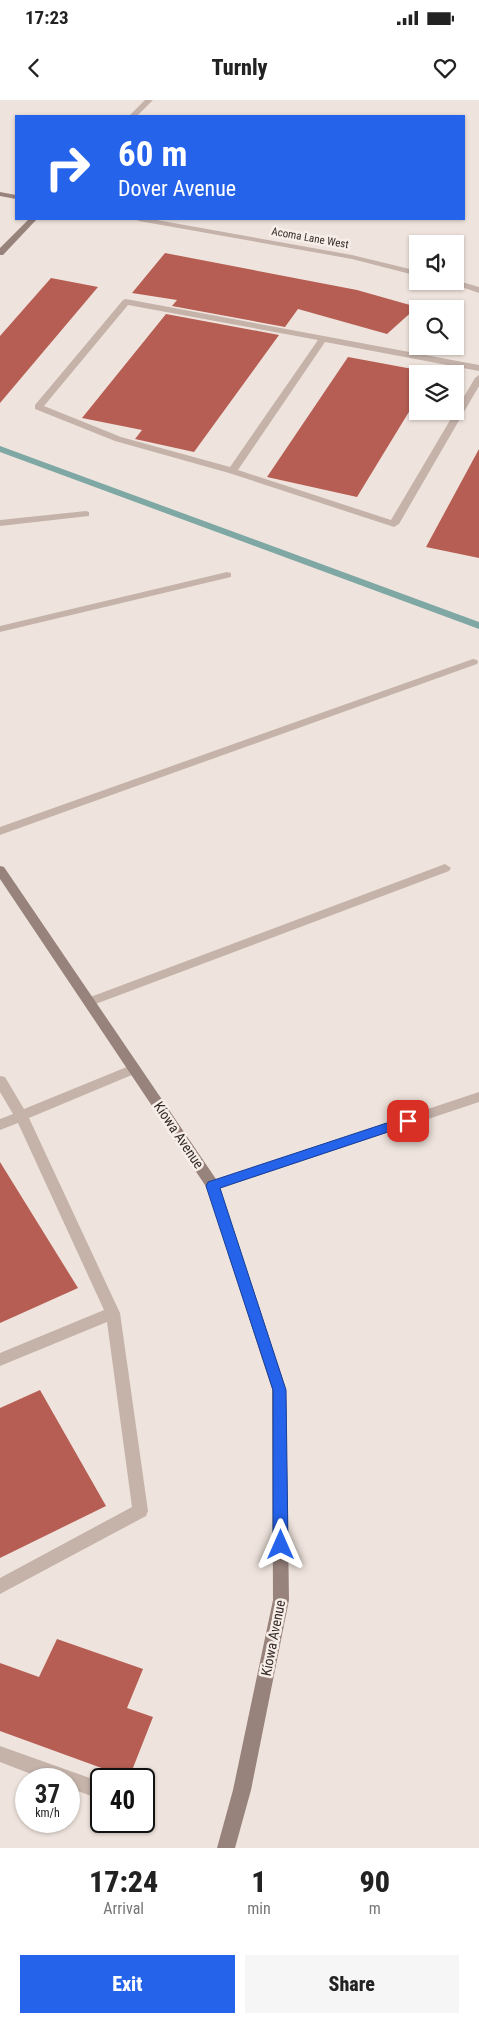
<!DOCTYPE html>
<style>
body{margin:0;font-family:"Roboto Condensed",sans-serif;background:#f6f6f6;color:#222;height:100vh;display:flex;flex-direction:column;font-size:19px;white-space:nowrap}
*{box-sizing:border-box;margin:0}
p{font-size:16px;color:#767676}
.icon{flex:none;width:28px;height:28px;fill:none;stroke:currentColor;stroke-width:2;stroke-linecap:round;stroke-linejoin:round}
.map{position:relative;height:1748px;overflow:hidden}
.panel{display:flex;flex-direction:column;background:#fff;flex:1}
.panel>*{flex:none}
.banner{position:absolute;left:15px;top:15px;width:450px;height:105px;border-radius:0px;box-shadow:0 1px 4px #0004;background:#2563eb;color:#fff;overflow:hidden}
.controls{position:absolute;left:409px;top:135px;display:grid;gap:10px}
.controls a{display:grid;place-items:center;width:55px;height:55px;border-radius:0px;background:#fff;box-shadow:0 1px 4px #0004;font-size:25px}
.speed{position:absolute;left:15px;top:1668px;display:flex;gap:10px;font-size:25px;font-weight:700;text-align:center}
.speed>*{display:grid;place-content:center;width:65px;height:65px;border-radius:50%;background:#fff;box-shadow:0 1px 4px #0004;line-height:1}
.speed small{font-size:12px;font-weight:400}
.speed .limit{border:2px solid #111;border-radius:8px;background:#fff;color:#111}
.pin{position:absolute;display:grid;place-items:center;width:42px;height:42px;color:#fff;margin:-21px;border-radius:10px;box-shadow:0 2px 8px #0006}
.me{position:absolute;width:55px;margin:-28px;rotate:0deg;stroke-linejoin:round;filter:drop-shadow(0 0 4px #0008)}
.turn{display:flex;align-items:center;gap:18px;height:105px;padding:0 20px;font-size:22px}
.turn .icon{width:65px;height:65px;stroke-width:2.5}
.turn b{display:block;font-size:35px;line-height:42px}
.eta{display:flex;justify-content:space-evenly;align-items:center;height:85px;text-align:center}
.eta b{font-size:30px;font-weight:800;line-height:35px}
.cta{display:flex;gap:10px;margin-top:auto;padding:10px 20px}
.cta a{flex:1;height:58px;border-radius:0px;background:#2563eb;color:#fff;font-size:20px;font-weight:800;line-height:58px;text-align:center}
.cta a+a{background:#f6f6f6;color:#222}
.status{display:flex;justify-content:space-between;align-items:center;height:35px;padding:0 25px;background:#fff;direction:ltr}
.status svg{height:14px;fill:currentColor}
header{display:flex;justify-content:space-between;align-items:center;height:65px;padding:0 20px;background:#fff;font-size:22px;font-weight:800}
.map>svg:first-child{display:block}
.lines{fill:none;stroke-linecap:round;stroke-linejoin:round}
.stream{fill:#7fa8a5;fill-rule:evenodd}
.building{fill:#b65e53}
.lane{fill:#c5b3aa;fill-rule:evenodd}
.street{fill:#c5b3aa;fill-rule:evenodd}
.secondary{fill:#98837c;fill-rule:evenodd}
.route{fill:#2563eb;stroke:#184099}
.labels{text-anchor:middle;dominant-baseline:central;stroke-width:5;stroke-linejoin:round;paint-order:stroke}
.far-street-label{font-size:11px;fill:#342b29;stroke:#f7eee8}
.street-label{font-size:14px;fill:#342b29;stroke:#f7eee8}
</style>
<div class="status"><b>17:23</b><svg viewBox="0 0 49 12"><path d="M0 12V9h3v3zM5 12V6h3v6zM10 12V3h3v9zM15 12V0h3v12zM26 1h20v11H26zM47 4h2v5h-2z"/></svg></div>
<header><svg class="icon" aria-label="back" viewBox="0 0 24 24"><path d="M15 5l-7 7 7 7"/></svg>Turnly<svg class="icon" aria-label="heart" viewBox="0 0 24 24"><path d="M12 20l-8-8c-3-5 5-10 8-4 3-6 11-1 8 4z"/></svg></header>
<div class="map">
<svg width="479" height="1748" viewBox="0 0 479 1748">
<rect width="100%" height="100%" fill="#efe4dd"/>
<g class="lines">
<polygon class="stream" points="0,346 479,522 479,529 0,352"/>
</g>
<g class="building">
<polygon points="165,153 357,190 417,207 387,234 298,209 285,227 172,206 177,200 132,193"/>
<polygon points="51,178 98,187 0,303 0,236"/>
<polygon points="166,214 279,235 194,352 135,339 142,330 82,318"/>
<polygon points="348,257 418,270 418,297 357,397 267,377"/>
<polygon points="479,349 479,458 426,447"/>
<polygon points="0,1062 78,1188 0,1223"/>
<polygon points="40,1290 106,1406 0,1458 0,1308"/>
<polygon points="57,1539 143,1569 127,1608 153,1617 129,1678 0,1631 0,1563 39,1577"/>
</g>
<g class="lines">
<g class="lane">
<path d="M 126,199 L 479,265 L 479,271 L 325,242 L 238,370 L 391,420 L 475,278 L 479,275 L 479,286 L 399,424 L 394,427 L 229,373 L 115,341 L 35,309 L 35,305 L 123,200 ZM 128,205 L 318,240 L 230,367 L 121,337 L 44,306 Z"/>
<polygon points="86,411 89,412 89,416 0,426 0,420"/>
<polygon points="227,472 231,473 231,477 0,532 0,526"/>
<polygon points="473,559 477,560 478,562 477,564 0,735 0,727"/>
<polygon points="445,764 451,768 449,771 93,905 85,905 83,902 85,899"/>
<polygon points="134,964 139,966 141,969 139,972 29,1018 120,1213 148,1411 146,1416 0,1494 0,1478 132,1407 107,1222 0,1266 0,1253 104,1210 18,1023 0,1030 0,1019 13,1014 0,992 0,976 5,977 24,1009"/>
<polygon points="0,1646 101,1682 101,1696 97,1698 69,1688 69,1679 44,1679 0,1662"/>
</g>
<g class="street">
<polygon points="145,0 153,0 137,16 129,16"/>
<polygon points="135,119 151,119 352,155 418,171 418,176 352,159 139,121"/>
<polygon points="455,180 479,187 479,193 444,181"/>
<polygon points="479,992 479,1002 213,1091 208,1090 206,1086 208,1082"/>
</g>
<g class="secondary">
<polygon points="0,92 16,95 16,99 0,96"/>
<polygon points="29,119 37,119 3,155 0,155 0,148"/>
<polygon points="0,766 4,767 218,1082 286,1289 289,1500 251,1690 235,1748 217,1748 233,1690 273,1500 272,1289 207,1088 0,779"/>
</g>
</g>
<polygon class="route" points="408,1016 412,1018 414,1021 412,1024 220,1088 286,1290 288,1445 286,1449 281,1451 276,1449 273,1445 273,1290 206,1086 208,1082"/>
<g class="labels">
<g class="far-street-label">
<text transform="translate(310 138) rotate(10)">Acoma Lane West</text>
</g>
<g class="street-label">
<text transform="translate(179 1035) rotate(56)">Kiowa Avenue</text>
<text transform="translate(273 1538) rotate(-79)">Kiowa Avenue</text>
</g>
</g>
</svg>
<div class="controls">
<a><svg class="icon" aria-label="sound" viewBox="0 0 24 24"><path d="M4 9h4l5-4v14l-5-4H4zM17 9q2 3 0 6"/></svg></a>
<a><svg class="icon" aria-label="search" viewBox="0 0 24 24"><circle cx="10" cy="10" r="6"/><path d="M15 15l6 6"/></svg></a>
<a><svg class="icon" aria-label="layers" viewBox="0 0 24 24"><path d="M12 4l9 5-9 5-9-5zM3 14l9 5 9-5"/></svg></a>
</div>
<div class="speed"><div>37<small>km/h</small></div><div class="limit">40</div></div>
<div class="pin" style="left:408px;top:1021px;background:#d93025"><svg class="icon" aria-label="arrive" viewBox="0 0 24 24"><path d="M6 21V4h12l-3 4 3 4H6"/></svg></div>
<svg class="me" style="left:281px;top:1445px" viewBox="-20 -20 40 40"><path d="M0-17L14 15 0 8-14 15z" fill="#2563eb" stroke="#fff" stroke-width="4"/></svg>
<div class="banner">
<div class="turn"><svg class="icon" aria-label="right" viewBox="0 0 24 24"><path d="M7 20v-9h11M14 6l5 5-5 5"/></svg><div><b>60 m</b>Dover Avenue</div></div>
</div>
</div>
<section class="panel">
<div class="eta">
<div><b>17:24</b><p>Arrival</p></div>
<div><b>1</b><p>min</p></div>
<div><b>90</b><p>m</p></div>
</div>
<div class="cta"><a>Exit</a><a>Share</a></div>
</section>
